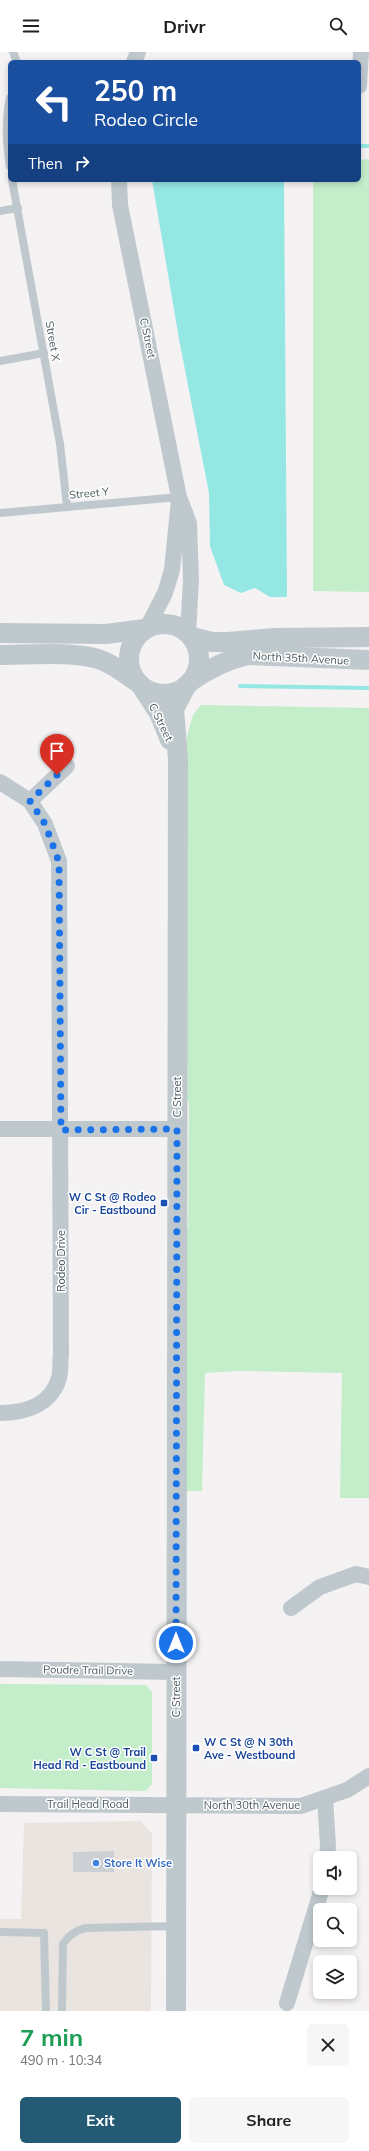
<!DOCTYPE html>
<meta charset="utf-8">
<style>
body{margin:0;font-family:Mulish,sans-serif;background:#f6f6f6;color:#222;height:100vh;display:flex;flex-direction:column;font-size:15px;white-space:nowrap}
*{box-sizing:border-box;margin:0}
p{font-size:13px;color:#767676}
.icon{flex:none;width:22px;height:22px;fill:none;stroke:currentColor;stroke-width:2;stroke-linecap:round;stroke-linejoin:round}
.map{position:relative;height:1959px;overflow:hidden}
.panel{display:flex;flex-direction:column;background:#fff;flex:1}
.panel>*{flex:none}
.top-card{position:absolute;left:8px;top:8px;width:353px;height:122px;border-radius:6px;box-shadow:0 2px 6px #0003;background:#1a4fa0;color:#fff;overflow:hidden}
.controls{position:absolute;left:313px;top:1799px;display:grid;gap:8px}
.controls a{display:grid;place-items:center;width:44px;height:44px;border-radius:6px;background:#fff;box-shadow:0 2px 6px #0003;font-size:20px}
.pin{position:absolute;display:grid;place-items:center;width:34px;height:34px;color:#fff;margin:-41px -17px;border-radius:50% 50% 50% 0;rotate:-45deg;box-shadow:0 0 4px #0007}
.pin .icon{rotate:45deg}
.me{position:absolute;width:44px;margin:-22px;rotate:0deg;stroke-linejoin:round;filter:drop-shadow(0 0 3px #0008)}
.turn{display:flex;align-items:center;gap:14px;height:84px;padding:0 20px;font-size:18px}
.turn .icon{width:52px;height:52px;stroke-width:2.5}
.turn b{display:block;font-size:28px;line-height:34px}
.then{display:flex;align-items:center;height:38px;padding:0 20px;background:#0003;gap:8px;font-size:15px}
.round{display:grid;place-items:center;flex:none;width:42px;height:42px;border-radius:6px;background:#f6f6f6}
.headline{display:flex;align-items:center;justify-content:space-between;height:68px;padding:0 20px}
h1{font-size:24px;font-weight:700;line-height:30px;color:#1e9e55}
.action{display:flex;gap:8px;margin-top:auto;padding:8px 20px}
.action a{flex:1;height:46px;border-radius:6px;background:#245a74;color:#fff;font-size:16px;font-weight:700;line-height:46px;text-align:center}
.action a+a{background:#f6f6f6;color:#222}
header{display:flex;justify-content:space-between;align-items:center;height:52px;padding:0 20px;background:#fff;font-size:18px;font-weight:700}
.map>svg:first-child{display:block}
.commercial{fill:#eae4e0}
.green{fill:#c4edca}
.water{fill:#95e7e4}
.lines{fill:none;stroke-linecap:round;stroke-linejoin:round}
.stream{stroke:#95e7e4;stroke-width:4}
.building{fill:#ccd0d4}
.service{stroke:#bfc9cd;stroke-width:8}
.minor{stroke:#bfc9cd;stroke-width:16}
.tertiary{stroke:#bfc9cd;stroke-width:20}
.route{stroke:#1a73e8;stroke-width:7;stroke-dasharray:0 12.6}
.transit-dot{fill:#1a4fb4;stroke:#fff;stroke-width:1.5}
.shop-dot{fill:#3f7fe0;stroke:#fff;stroke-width:1.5}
.labels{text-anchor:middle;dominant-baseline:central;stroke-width:3;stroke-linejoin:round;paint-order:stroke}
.street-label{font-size:11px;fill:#4b595e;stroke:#fff}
.transit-label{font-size:11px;font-weight:bold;fill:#164399;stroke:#fff;text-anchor:end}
.shop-label{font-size:11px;font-weight:bold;fill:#366cbe;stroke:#fff;text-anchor:start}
</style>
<header><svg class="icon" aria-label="menu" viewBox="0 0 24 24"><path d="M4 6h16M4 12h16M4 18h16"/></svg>Drivr<svg class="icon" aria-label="search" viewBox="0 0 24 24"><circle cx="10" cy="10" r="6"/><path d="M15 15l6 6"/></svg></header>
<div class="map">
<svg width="369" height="1959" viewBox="0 0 369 1959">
<rect width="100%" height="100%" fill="#f4f2f2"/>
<polygon class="commercial" points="141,1769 152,1782 151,1959 0,1959 0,1867 21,1867 24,1771"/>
<g class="green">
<polygon points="369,107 369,540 313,539 313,128 359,128 359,108"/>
<polygon points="201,653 369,656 369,1446 340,1446 342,1321 238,1319 205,1321 202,1439 185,1439 185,1177 188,1177 189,1049 184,1049 187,684 193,663"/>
<polygon points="0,1632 146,1633 152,1640 152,1732 146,1739 0,1736"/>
</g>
<polygon class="water" points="152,128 284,128 287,545 270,545 255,536 241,541 224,533 210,494 209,441 179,287"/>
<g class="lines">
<g class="stream">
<polyline points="359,94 369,94"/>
<polyline points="240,634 369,636"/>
</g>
</g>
<polygon class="building" points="114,1799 114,1820 73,1820 73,1800"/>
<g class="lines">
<g class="service">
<polyline points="13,0 17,10"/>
<path d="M 10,46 C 5,69 6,91 10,114"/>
<polyline points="12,128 60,392 67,454"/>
<polyline points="0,159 18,156"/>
<polyline points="0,309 44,301"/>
<polyline points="0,461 179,445"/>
<polyline points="0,1880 44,1881 46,1959"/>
<path d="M 62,1959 L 63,1892 C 69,1883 75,1879 85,1876 L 176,1874"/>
</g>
<g class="minor">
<polyline points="134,10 138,0"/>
<polyline points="359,34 361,0"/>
<polyline points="119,128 120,153 179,445 189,471 191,528 188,582"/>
<polyline points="147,576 165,541 172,518 179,448"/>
<path d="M 0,730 L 30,749 L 45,772 L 59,809 L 61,1301 C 60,1309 61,1318 59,1326 C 51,1353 25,1361 0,1361"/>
<polyline points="30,749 67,714"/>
<polyline points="0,1077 177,1077"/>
<polyline points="291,1556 320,1535 356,1522 369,1525"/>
<polyline points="0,1617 176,1620"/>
<polyline points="325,1746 328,1794 327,1806"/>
<polyline points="0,1752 301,1754 347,1738 369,1724"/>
<polyline points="287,1951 322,1836"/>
</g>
<g class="tertiary">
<circle cx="164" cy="607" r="35"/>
<polyline points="0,581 106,582 145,577"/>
<polyline points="192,585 212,590 228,590 275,586 369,585"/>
<path d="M 0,603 C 27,603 74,599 98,607 C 112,611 125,622 137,630"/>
<path d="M 191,629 C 210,616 226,608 248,603 L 369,608"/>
<polyline points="142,635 159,661 170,688"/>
<polyline points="176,1959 178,707 174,657 186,634"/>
</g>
</g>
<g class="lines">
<polyline class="route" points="57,723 30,749 45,772 59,810 61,1078 177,1077 176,1591"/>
</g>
<g class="transit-dot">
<rect x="160" y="1147" width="8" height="8" rx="2"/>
<rect x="192" y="1692" width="8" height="8" rx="2"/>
<rect x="150" y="1702" width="8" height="8" rx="2"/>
</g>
<circle class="shop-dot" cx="96" cy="1811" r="4"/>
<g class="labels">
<g class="street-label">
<text transform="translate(148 286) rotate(78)">C Street</text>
<text transform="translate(53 289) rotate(80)">Street X</text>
<text transform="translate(89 441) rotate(-5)">Street Y</text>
<text transform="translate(301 606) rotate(3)">North 35th Avenue</text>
<text transform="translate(161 670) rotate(64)">C Street</text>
<text transform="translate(177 1045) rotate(-90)">C Street</text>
<text transform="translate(61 1209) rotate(-90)">Rodeo Drive</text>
<text transform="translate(88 1618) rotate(1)">Poudre Trail Drive</text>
<text transform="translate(176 1645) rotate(-90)">C Street</text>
<text x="88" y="1752">Trail Head Road</text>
<text x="252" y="1753">North 30th Avenue</text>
</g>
<g class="transit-label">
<text x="156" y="1145">W C St @ Rodeo<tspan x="156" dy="13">Cir - Eastbound</tspan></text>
<text x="204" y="1690" text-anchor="start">W C St @ N 30th<tspan x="204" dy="13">Ave - Westbound</tspan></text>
<text x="146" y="1700">W C St @ Trail<tspan x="146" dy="13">Head Rd - Eastbound</tspan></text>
</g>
<g class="shop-label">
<text x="104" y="1811">Store It Wise</text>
</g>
</g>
</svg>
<div class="controls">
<a><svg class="icon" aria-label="sound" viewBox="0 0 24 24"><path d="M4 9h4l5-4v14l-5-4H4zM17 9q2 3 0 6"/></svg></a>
<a><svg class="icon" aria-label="search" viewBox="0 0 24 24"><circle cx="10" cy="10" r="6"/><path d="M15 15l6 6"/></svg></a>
<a><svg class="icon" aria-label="layers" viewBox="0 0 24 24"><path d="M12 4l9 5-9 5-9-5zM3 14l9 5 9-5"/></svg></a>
</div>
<div class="pin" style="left:57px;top:723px;background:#d93025"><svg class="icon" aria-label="arrive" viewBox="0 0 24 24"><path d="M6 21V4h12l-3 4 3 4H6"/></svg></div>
<svg class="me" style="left:176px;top:1591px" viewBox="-20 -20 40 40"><circle r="17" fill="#1a73e8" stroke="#fff" stroke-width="3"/><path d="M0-11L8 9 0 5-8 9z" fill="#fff"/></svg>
<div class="top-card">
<div class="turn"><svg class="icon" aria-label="left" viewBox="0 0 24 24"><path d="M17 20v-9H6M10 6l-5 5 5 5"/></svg><div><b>250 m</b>Rodeo Circle</div></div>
<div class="then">Then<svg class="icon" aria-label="right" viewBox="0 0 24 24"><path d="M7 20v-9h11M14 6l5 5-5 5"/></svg></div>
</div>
</div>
<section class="panel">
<div class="headline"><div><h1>7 min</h1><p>490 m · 10:34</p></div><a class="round"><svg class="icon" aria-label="close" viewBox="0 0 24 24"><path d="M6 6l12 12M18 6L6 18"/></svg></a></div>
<div class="action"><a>Exit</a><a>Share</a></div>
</section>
